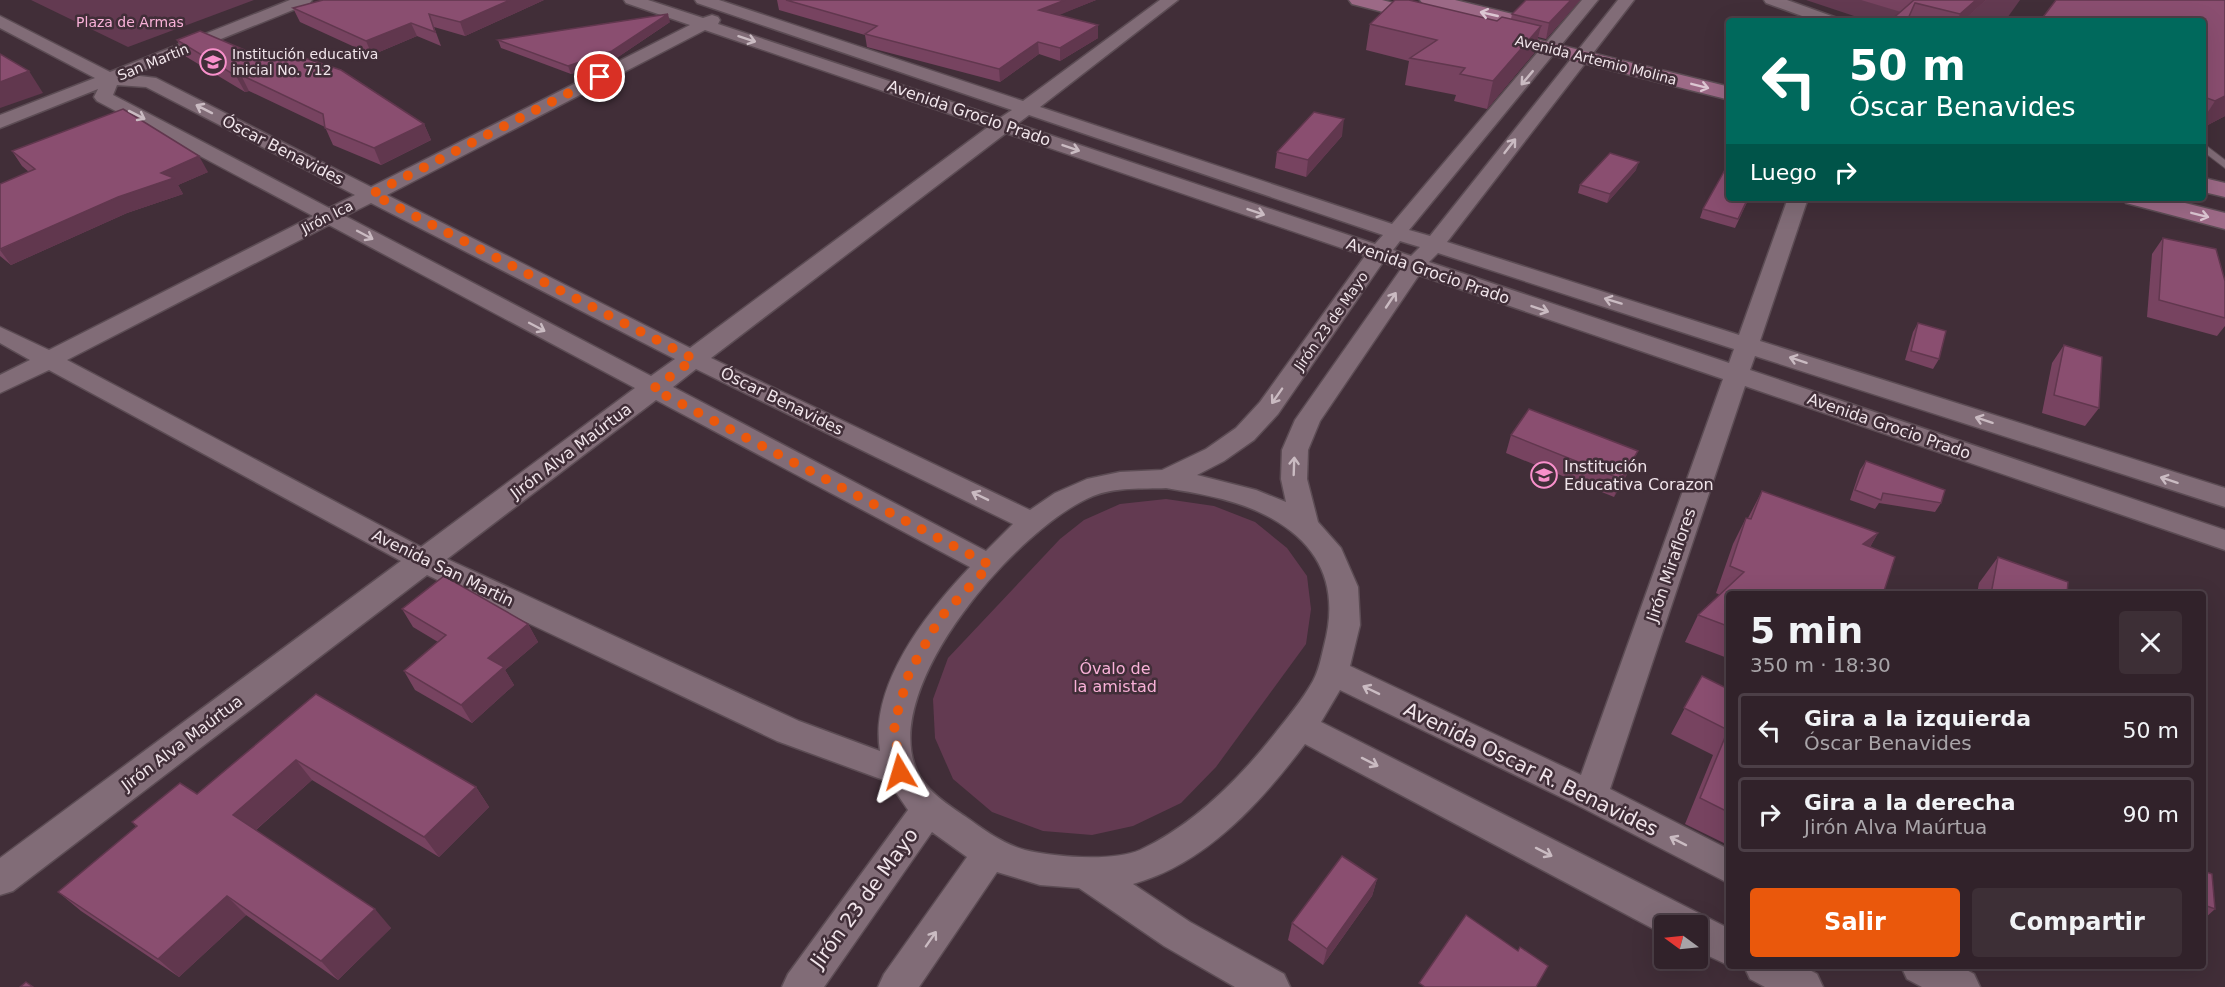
<!DOCTYPE html>
<html lang="es">
<meta charset="utf-8">
<style>
body{margin:0;font-family:"DejaVu Sans",sans-serif;background:#3d2f36;color:#f1f3f6;height:100vh;display:flex;flex-direction:column;font-size:22px;white-space:nowrap}
*{box-sizing:border-box;margin:0}
p{font-size:20px;color:#a8a4a8}
.icon{flex:none;width:33px;height:33px;fill:none;stroke:currentColor;stroke-width:2;stroke-linecap:round;stroke-linejoin:round}
.map{position:relative;flex:1;overflow:hidden}
.side{position:absolute;left:1726px;top:591px;width:480px;height:378px;display:flex;flex-direction:column;background:#31222a;border-radius:6px;box-shadow:0 6px 24px #0002,0 0 0 2px #4c3f47}
.side>*{flex:none}
.hud{position:absolute;left:1726px;top:18px;width:480px;height:183px;border-radius:6px;box-shadow:0 6px 24px #0002,0 0 0 2px #4c3f47;background:#00695c;color:#fff;overflow:hidden}
.needle{width:39px;rotate:285deg}
.controls{position:absolute;left:1654px;top:915px;display:grid;gap:12px}
.controls a{display:grid;place-items:center;width:54px;height:54px;border-radius:6px;background:#31222a;box-shadow:0 6px 24px #0002,0 0 0 2px #4c3f47;font-size:30px}
.pin{position:absolute;display:grid;place-items:center;width:51px;height:51px;color:#fff;margin:-26px;border:3px solid #fff;border-radius:50%;box-shadow:0 2px 6px #0007}
.me{position:absolute;width:66px;margin:-33px;rotate:353deg;stroke-linejoin:round;filter:drop-shadow(0 0 4px #0008)}
.turn{display:flex;align-items:center;gap:21px;height:126px;padding:0 24px;font-size:27px}
.turn .icon{width:78px;height:78px;stroke-width:2.5}
.turn b{display:block;font-size:42px;line-height:51px}
.then{display:flex;align-items:center;height:57px;padding:0 24px;background:#0003;gap:12px;font-size:22px}
.round{display:grid;place-items:center;flex:none;width:63px;height:63px;border-radius:6px;background:#3d2f36}
.head{display:flex;align-items:center;justify-content:space-between;height:102px;padding:0 24px}
h1{font-size:36px;font-weight:700;line-height:45px}
.cta{display:flex;gap:12px;margin-top:auto;padding:12px 24px}
.cta a{flex:1;height:69px;border-radius:6px;background:#ea580c;color:#fff;font-size:24px;font-weight:700;line-height:69px;text-align:center}
.cta a+a{background:#3d2f36;color:#f1f3f6}
ul{padding:0;list-style:none}
li{display:flex;align-items:center;gap:18px;height:75px;margin:0 12px 9px;padding:0 12px;border:3px solid #4c3f47;border-radius:6px}
li div{flex:1}
li b{display:block;font-size:22px}
li em{font-style:normal}
.map>svg:first-child{display:block}
.green{fill:#633a51}
.lines{fill:none;stroke-linecap:round;stroke-linejoin:round}
.lane-casing{stroke:#5c4c54;stroke-width:2}
.street-casing{stroke:#5c4c54;stroke-width:3}
.secondary-casing{stroke:#5c4c54;stroke-width:3}
.lane{fill:#816c77;fill-rule:evenodd}
.street{fill:#816c77;fill-rule:evenodd}
.secondary{fill:#9c6986;fill-rule:evenodd}
.wall{fill:#774360}
.shaded-wall{fill:#61374e}
.building{fill:#8a4e70;stroke:#61374e;stroke-width:1.5}
.oneway{stroke:#dcc6d2}
.oneway2{stroke:#cabbc2}
.route{stroke:#ea580c;stroke-width:10;stroke-dasharray:0 18}
.labels{text-anchor:middle;dominant-baseline:central;stroke-width:5;stroke-linejoin:round;paint-order:stroke}
.far-park-label{font-size:14px;fill:#f9b1d8;stroke:#412e38}
.far-poi-label{font-size:14px;fill:#f1e5eb;stroke:#412e38;text-anchor:start}
.far-street-label{font-size:14px;fill:#f1e5eb;stroke:#412e38}
.street-label{font-size:16px;fill:#f1e5eb;stroke:#412e38}
.poi-label{font-size:16px;fill:#f1e5eb;stroke:#412e38;text-anchor:start}
.park-label{font-size:16px;fill:#f9b1d8;stroke:#412e38}
.near-street-label{font-size:20px;fill:#f1e5eb;stroke:#412e38}
</style>
<div class="map">
<svg width="2225" height="987" viewBox="0 0 2225 987">
<rect width="100%" height="100%" fill="#412e38"/>
<g class="green">
<polygon points="31,0 254,0 128,47"/>
<polygon points="1806,0 2020,0 2005,21 1869,21"/>
<polygon points="1166,499 1214,506 1255,522 1287,548 1307,576 1311,609 1306,644 1216,767 1181,803 1133,826 1092,835 1043,831 992,812 953,779 935,738 933,699 948,658 1060,539 1084,520 1120,504"/>
</g>
<g class="lines">
<g class="lane-casing">
<polygon id="lane" points="2204,144 2225,160 2225,168 2204,152"/>
</g>
<g class="street-casing">
<g id="street">
<path d="M 290,0 L 312,0 L 310,3 L 132,75 L 156,78 L 371,187 L 690,25 L 626,3 L 624,0 L 648,0 L 703,18 L 712,15 L 718,17 L 720,20 L 718,24 L 1000,118 L 1012,110 L 697,3 L 695,0 L 719,0 L 1023,101 L 1160,0 L 1178,0 L 1040,107 L 1392,224 L 1582,0 L 1598,0 L 1409,230 L 1430,236 L 1618,0 L 1634,0 L 1447,242 L 1739,335 L 1788,198 L 1808,198 L 1760,341 L 2225,488 L 2225,507 L 1755,356 L 1750,370 L 2225,530 L 2225,550 L 1745,386 L 1610,789 L 1730,850 L 1730,884 L 1579,806 L 1340,690 L 1321,722 L 1730,929 L 1730,966 L 1698,951 L 1698,926 L 1665,926 L 1665,935 L 1305,744 C 1261,802 1206,864 1133,884 L 1190,922 L 1284,974 L 1290,987 L 1235,987 L 1164,946 L 1079,888 L 1040,885 L 997,872 L 919,987 L 878,987 L 884,974 L 967,857 L 932,832 L 824,987 L 782,987 L 788,974 L 908,810 L 889,782 L 777,741 L 427,575 L 13,891 L 0,895 L 0,858 L 401,561 L 49,370 L 0,393 L 0,375 L 30,360 L 0,343 L 0,327 L 49,350 L 313,216 L 97,101 L 94,97 L 98,89 L 0,128 L 0,115 L 95,78 L 0,28 L 0,16 L 110,72 ZM 705,30 L 988,127 L 690,348 L 387,195 ZM 117,85 L 146,87 L 355,195 L 329,208 L 113,95 ZM 1029,115 L 1383,235 L 1375,244 L 1017,124 ZM 1006,133 L 1365,256 L 1260,402 L 1236,428 L 1206,449 L 1162,470 L 1120,472 L 1087,479 L 1055,493 L 1030,510 L 711,358 ZM 371,203 L 675,359 L 651,376 L 345,216 ZM 329,225 L 635,388 L 421,547 L 67,360 ZM 1400,241 L 1420,247 L 1411,256 L 1393,250 ZM 1438,253 L 1734,349 L 1729,363 L 1429,262 ZM 1383,262 L 1401,269 L 1295,420 L 1282,450 L 1281,479 L 1286,502 L 1256,490 L 1197,475 L 1224,461 L 1254,440 L 1278,414 ZM 1419,275 L 1723,379 L 1581,775 L 1350,666 L 1360,625 L 1358,587 L 1341,548 L 1318,522 L 1307,479 L 1308,450 L 1320,421 ZM 696,369 L 1013,524 L 986,551 L 673,387 ZM 656,400 L 970,567 C 927,612 869,685 880,751 L 799,721 L 447,559 ZM 1166,488 C 1202,494 1239,500 1271,518 C 1323,547 1339,590 1324,646 C 1321,658 1319,670 1313,681 C 1302,701 1287,718 1273,736 C 1237,781 1193,825 1140,850 C 1113,862 1053,857 1025,850 C 1003,844 984,830 966,817 C 950,806 926,791 917,771 C 878,686 1020,526 1093,496 C 1115,487 1143,489 1166,488 Z"/>
<polygon points="1764,0 1787,0 1837,18 1839,21 1816,21 1766,3"/>
<polygon points="1744,966 1802,966 1817,974 1823,987 1765,987 1750,979"/>
<polygon points="1901,966 1959,966 1974,974 1980,987 1922,987 1907,979"/>
</g>
</g>
<g class="secondary-casing">
<g id="secondary">
<polygon points="1349,0 1382,0 1437,14 1440,18 1437,22 1430,24 1352,4"/>
<polygon points="1420,0 1455,0 1537,20 1540,24 1537,28 1530,30 1423,4"/>
<polygon points="1494,29 1730,87 1730,100 1487,39 1484,35 1487,31"/>
<polygon points="2204,178 2225,183 2225,197 2204,192"/>
<polygon points="2123,198 2165,198 2225,213 2225,229 2126,203"/>
</g>
</g>
<use href="#lane" class="lane"/>
<use href="#street" class="street"/>
<use href="#secondary" class="secondary"/>
</g>
<g class="wall">
<polygon points="544,0 465,36 434,27 441,46 417,36 372,55 300,22 293,8"/>
<polygon points="777,0 1096,0 1058,15 1098,25 1098,38 1060,61 1039,54 1000,82 867,47 865,35 779,10"/>
<polygon points="1580,0 1546,39 1538,37 1534,53 1487,109 1454,101 1456,95 1405,85 1409,61 1366,50 1370,24 1497,21 1511,19 1512,14"/>
<polygon points="1861,0 1986,0 1963,21 1913,21 1908,20 1907,21 1890,21 1901,12"/>
<polygon points="2225,0 2225,116 2204,127 2204,21"/>
<polygon points="670,22 615,59 571,74 501,48 498,40"/>
<polygon points="177,40 261,57 424,124 431,140 381,165 333,145 325,127 249,91 245,92 185,56"/>
<polygon points="1342,136 1306,177 1275,168 1277,152"/>
<polygon points="12,151 208,172 178,185 183,194 127,213 11,265 0,256 0,184 29,172 22,166"/>
<polygon points="1636,170 1607,203 1578,193 1580,185"/>
<polygon points="1730,198 1749,198 1735,228 1700,218 1703,209"/>
<polygon points="2163,238 2225,281 2225,326 2217,336 2147,317 2152,254"/>
<polygon points="1918,323 1939,359 1933,369 1905,360 1913,332"/>
<polygon points="2064,345 2099,408 2085,426 2042,413 2052,363"/>
<polygon points="1511,435 1630,469 1614,497 1506,453"/>
<polygon points="1866,461 1941,503 1935,512 1879,503 1875,509 1850,500 1860,470"/>
<polygon points="1762,491 1878,533 1870,547 1730,594 1730,659 1685,642 1698,615 1720,595 1716,593 1733,544 1746,518 1748,518"/>
<polygon points="1998,557 2067,594 1977,594 1979,583"/>
<polygon points="402,609 528,624 538,642 505,670 514,685 472,723 415,690 404,671 438,642 413,627"/>
<polygon points="1730,673 1730,846 1685,824 1713,755 1671,734 1702,676 1724,687"/>
<polygon points="316,694 476,787 489,807 439,857 312,780 256,830 391,928 338,980 246,915 179,977 81,911 58,892 136,827 132,822 197,794"/>
<polygon points="2204,871 2215,909 2204,919"/>
<polygon points="1377,879 1372,896 1323,965 1288,940 1292,923"/>
</g>
<g class="shaded-wall">
<polygon points="510,0 544,0 465,36 460,22"/>
<polygon points="1065,0 1096,0 1040,23 1039,10"/>
<polygon points="1571,0 1580,0 1546,39 1549,23"/>
<polygon points="1976,0 1986,0 1963,21 1957,21 1960,14"/>
<polygon points="668,14 670,22 615,59 571,74 568,66"/>
<polygon points="411,23 417,36 372,55 366,41"/>
<polygon points="1098,25 1098,38 1060,61 1060,48"/>
<polygon points="1541,26 1534,53 1487,109 1493,81"/>
<polygon points="1038,42 1039,54 1000,82 999,69"/>
<polygon points="29,71 43,93 0,108 0,82"/>
<polygon points="241,75 249,91 245,92 236,76"/>
<polygon points="2225,96 2225,116 2204,127 2204,118 2215,101"/>
<polygon points="1344,119 1342,136 1306,177 1308,160"/>
<polygon points="424,124 431,140 381,165 374,148"/>
<polygon points="199,156 208,172 178,185 183,194 127,213 11,265 0,250 161,173"/>
<polygon points="1639,162 1636,170 1607,203 1610,194"/>
<polygon points="1638,451 1630,469 1614,497 1621,479"/>
<polygon points="1878,533 1862,560 1863,544"/>
<polygon points="528,624 538,642 505,670 514,685 472,723 461,705 488,658"/>
<polygon points="296,760 312,780 251,834 233,815"/>
<polygon points="476,787 489,807 439,857 424,837"/>
<polygon points="1377,879 1372,896 1323,965 1327,949"/>
<polygon points="227,896 246,915 179,977 158,959"/>
<polygon points="375,909 391,928 338,980 321,961"/>
</g>
<g class="building">
<polygon points="323,0 510,0 460,22 429,14 435,32 411,23 366,41 293,8"/>
<polygon points="786,0 1065,0 1039,10 1098,25 1060,48 1038,42 999,69 865,34 877,26"/>
<polygon points="1395,0 1409,0 1497,21 1502,17 1541,26 1493,81 1460,74 1465,68 1410,58 1437,40 1370,24"/>
<polygon points="1526,0 1571,0 1549,23 1512,14"/>
<polygon points="1914,0 1976,0 1960,14 1915,3 1907,21 1890,21"/>
<polygon points="2056,0 2225,0 2225,96 2215,101 2204,97 2204,21 2040,21"/>
<polygon points="668,14 612,51 568,66 498,40"/>
<polygon points="200,31 261,57 281,50 341,70 424,124 374,148 325,128 323,114 241,75 236,76 177,40"/>
<polygon points="0,54 29,71 0,82"/>
<polygon points="123,109 199,156 161,173 174,178 118,197 0,249 0,184 35,169 12,151"/>
<polygon points="1314,112 1344,119 1308,160 1277,152"/>
<polygon points="1610,153 1639,162 1610,194 1580,185"/>
<polygon points="1726,168 1730,169 1730,198 1748,198 1738,219 1703,209"/>
<polygon points="2163,238 2216,249 2225,281 2225,318 2159,300"/>
<polygon points="1918,323 1946,331 1939,359 1911,351"/>
<polygon points="2064,345 2102,357 2099,408 2054,395"/>
<polygon points="1529,409 1638,451 1621,479 1511,435"/>
<polygon points="1866,461 1945,490 1941,503 1883,493 1881,500 1855,490"/>
<polygon points="1762,491 1878,533 1863,544 1895,557 1883,594 1730,594 1730,627 1698,615 1744,572 1730,566 1746,518 1751,519"/>
<polygon points="1998,557 2068,582 2067,594 1991,594"/>
<polygon points="444,576 528,624 488,658 504,667 461,705 404,671 446,635 402,609"/>
<polygon points="1702,676 1728,689 1730,685 1730,813 1700,798 1728,730 1684,708"/>
<polygon points="316,694 476,787 424,837 296,760 233,815 375,909 321,961 227,896 158,959 58,892 137,826 132,822 180,783 197,794"/>
<polygon points="1342,856 1377,879 1327,949 1292,923"/>
<polygon points="2204,871 2212,874 2215,909 2204,905"/>
<polygon points="1466,915 1518,951 1520,947 1548,966 1536,987 1425,987 1419,983"/>
<polygon points="26,982 33,987 20,987"/>
</g>
<defs><path id="oneway-shaft" d="M-6 0H5M1.5-3L5.5 0L1.5 3" fill="none" stroke-width="1.6" stroke-linecap="round" stroke-linejoin="round" transform="scale(1.5)"/></defs>
<g class="oneway">
<use href="#oneway-shaft" transform="translate(1489 14) rotate(-167)"/>
<use href="#oneway-shaft" transform="translate(1700 86) rotate(14)"/>
<use href="#oneway-shaft" transform="translate(2200 215) rotate(14)"/>
</g>
<g class="oneway2">
<use href="#oneway-shaft" transform="translate(747 39) rotate(18)"/>
<use href="#oneway-shaft" transform="translate(1527 78) rotate(130)"/>
<use href="#oneway-shaft" transform="translate(204 109) rotate(-153)"/>
<use href="#oneway-shaft" transform="translate(137 115) rotate(27)"/>
<use href="#oneway-shaft" transform="translate(1510 146) rotate(-52)"/>
<use href="#oneway-shaft" transform="translate(1071 148) rotate(19)"/>
<use href="#oneway-shaft" transform="translate(1256 212) rotate(19)"/>
<use href="#oneway-shaft" transform="translate(365 235) rotate(28)"/>
<use href="#oneway-shaft" transform="translate(1391 300) rotate(-56)"/>
<use href="#oneway-shaft" transform="translate(1613 301) rotate(-163)"/>
<use href="#oneway-shaft" transform="translate(1540 309) rotate(19)"/>
<use href="#oneway-shaft" transform="translate(537 327) rotate(28)"/>
<use href="#oneway-shaft" transform="translate(1798 360) rotate(-162)"/>
<use href="#oneway-shaft" transform="translate(1277 396) rotate(125)"/>
<use href="#oneway-shaft" transform="translate(1984 420) rotate(-162)"/>
<use href="#oneway-shaft" transform="translate(1294 466) rotate(-88)"/>
<use href="#oneway-shaft" transform="translate(2169 480) rotate(-162)"/>
<use href="#oneway-shaft" transform="translate(980 496) rotate(-154)"/>
<use href="#oneway-shaft" transform="translate(1371 690) rotate(-154)"/>
<use href="#oneway-shaft" transform="translate(1370 762) rotate(27)"/>
<use href="#oneway-shaft" transform="translate(1678 841) rotate(-153)"/>
<use href="#oneway-shaft" transform="translate(1544 852) rotate(27)"/>
<use href="#oneway-shaft" transform="translate(931 939) rotate(-55)"/>
</g>
<g class="lines">
<polyline class="route" points="600,77 372,194 694,359 653,389 990,565 940,618 909,673 894,724 900,772"/>
</g>
<defs>
<g id="school-ring" transform="scale(1.35)"><circle r="9.5" fill="#412e38" stroke="#f890cb" stroke-width="1.5"/><path d="M0-5L7-2L0 1L-7-2ZM-4 1L0 2.5L4 1V4Q0 6-4 4Z" fill="#f890cb"/></g>
</defs>
<g fill-rule="evenodd">
<use href="#school-ring" x="213" y="62"/>
<use href="#school-ring" x="1544" y="475"/>
</g>
<g class="labels">
<g class="far-park-label">
<text x="130" y="22">Plaza de Armas</text>
</g>
<g class="far-poi-label">
<text x="232" y="54">Institución educativa<tspan x="232" dy="16">inicial No. 712</tspan></text>
</g>
<g class="far-street-label">
<text transform="translate(1596 60) rotate(14)">Avenida Artemio Molina</text>
<text transform="translate(153 62) rotate(-22)">San Martin</text>
<text transform="translate(327 217) rotate(-27)">Jirón Ica</text>
<text transform="translate(1331 321) rotate(-55)">Jirón 23 de Mayo</text>
</g>
<g class="street-label">
<text transform="translate(969 113) rotate(19)">Avenida Grocio Prado</text>
<text transform="translate(283 150) rotate(27)">Óscar Benavides</text>
<text transform="translate(1428 271) rotate(19)">Avenida Grocio Prado</text>
<text transform="translate(782 401) rotate(26)">Óscar Benavides</text>
<text transform="translate(1889 426) rotate(19)">Avenida Grocio Prado</text>
<text transform="translate(571 451) rotate(-37)">Jirón Alva Maúrtua</text>
<text transform="translate(1671 565) rotate(-71)">Jirón Miraflores</text>
<text transform="translate(443 568) rotate(26)">Avenida San Martin</text>
<text transform="translate(182 743) rotate(-37)">Jirón Alva Maúrtua</text>
</g>
<g class="poi-label">
<text x="1564" y="466">Institución<tspan x="1564" dy="18">Educativa Corazon</tspan></text>
</g>
<g class="park-label">
<text x="1115" y="668">Óvalo de<tspan x="1115" dy="18">la amistad</tspan></text>
</g>
<g class="near-street-label">
<text transform="translate(1531 769) rotate(26)">Avenida Oscar R. Benavides</text>
<text transform="translate(864 898) rotate(-54)">Jirón 23 de Mayo</text>
</g>
</g>
</svg>
<div class="controls">
<a><svg class="needle" viewBox="-14 -14 28 28"><path d="M0-13l5 13h-10z" fill="#e53935"/><path d="M0 13l5-13h-10z" fill="#a8a4a8"/></svg></a>
</div>
<div class="pin" style="left:600px;top:77px;background:#d93025"><svg class="icon" aria-label="arrive" viewBox="0 0 24 24"><path d="M6 21V4h12l-3 4 3 4H6"/></svg></div>
<svg class="me" style="left:900px;top:772px" viewBox="-20 -20 40 40"><path d="M0-17L14 15 0 8-14 15z" fill="#ea580c" stroke="#fff" stroke-width="4"/></svg>
<div class="hud">
<div class="turn"><svg class="icon" aria-label="left" viewBox="0 0 24 24"><path d="M17 20v-9H6M10 6l-5 5 5 5"/></svg><div><b>50 m</b>Óscar Benavides</div></div>
<div class="then">Luego<svg class="icon" aria-label="right" viewBox="0 0 24 24"><path d="M7 20v-9h11M14 6l5 5-5 5"/></svg></div>
</div>
<section class="side">
<div class="head"><div><h1>5 min</h1><p>350 m · 18:30</p></div><a class="round"><svg class="icon" aria-label="close" viewBox="0 0 24 24"><path d="M6 6l12 12M18 6L6 18"/></svg></a></div>
<ul>
<li><svg class="icon" aria-label="left" viewBox="0 0 24 24"><path d="M17 20v-9H6M10 6l-5 5 5 5"/></svg><div><b>Gira a la izquierda</b><p>Óscar Benavides</p></div><em>50 m</em></li>
<li><svg class="icon" aria-label="right" viewBox="0 0 24 24"><path d="M7 20v-9h11M14 6l5 5-5 5"/></svg><div><b>Gira a la derecha</b><p>Jirón Alva Maúrtua</p></div><em>90 m</em></li>
</ul>
<div class="cta"><a>Salir</a><a>Compartir</a></div>
</section>
</div>
